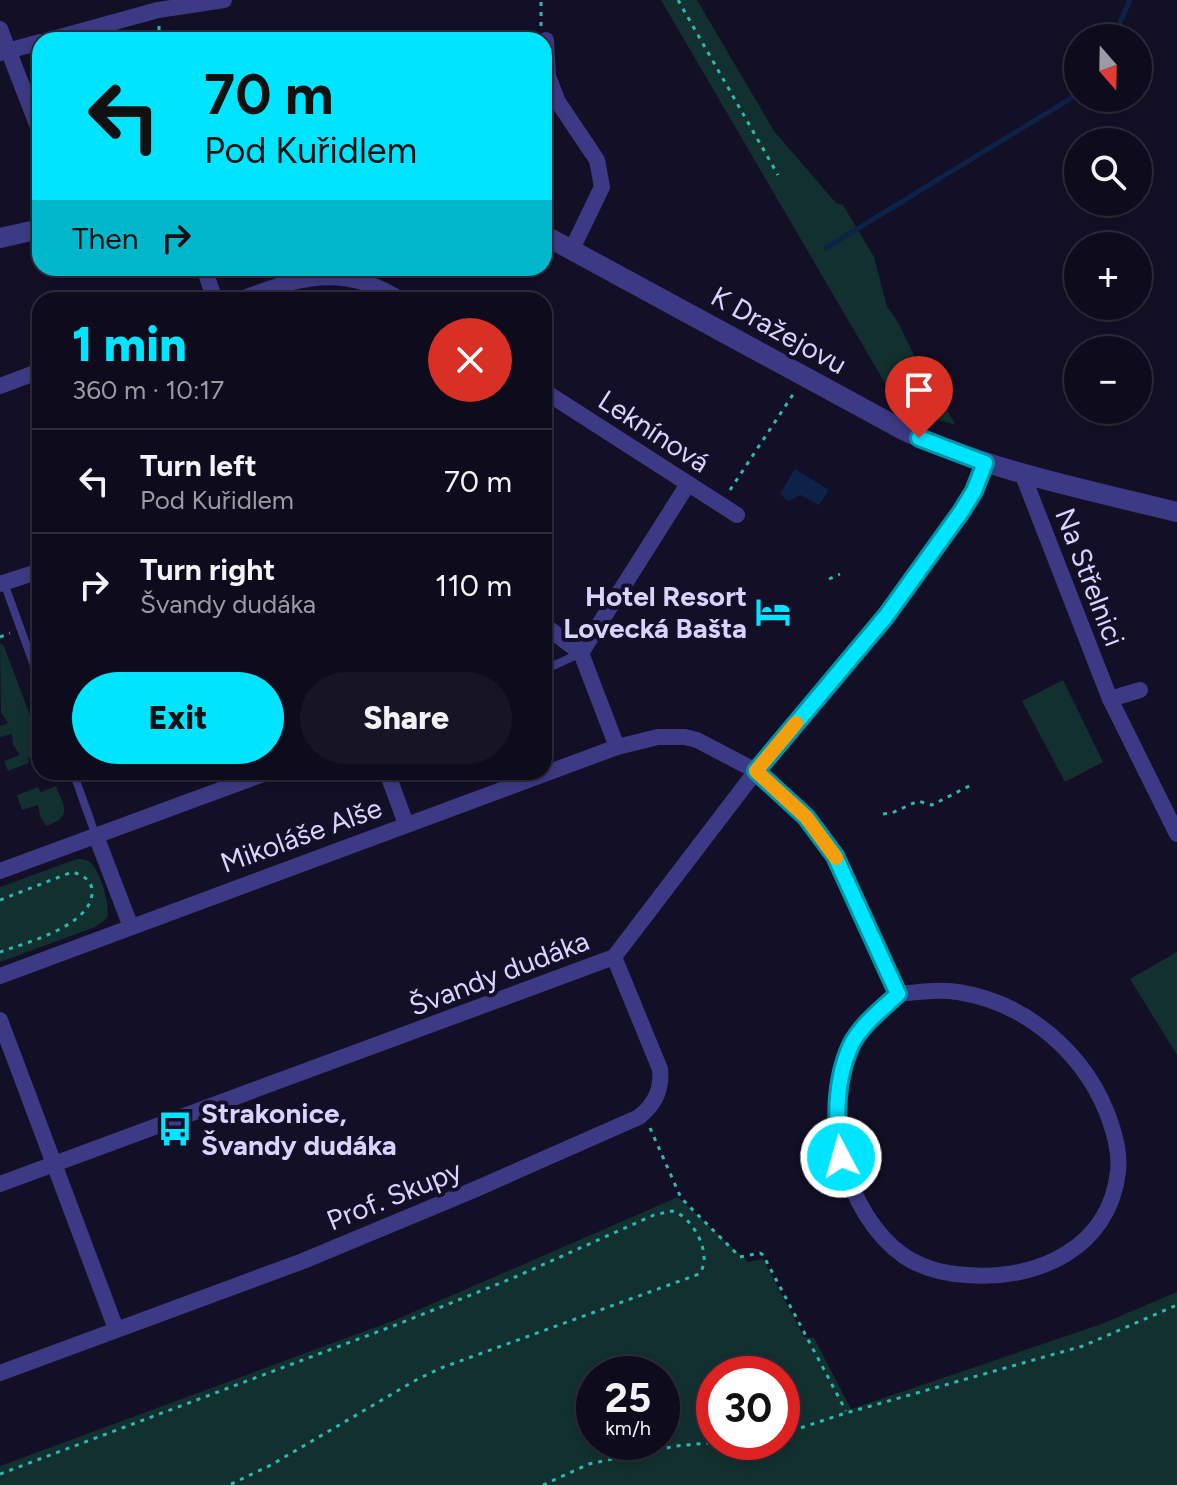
<!DOCTYPE html>
<meta charset="utf-8">
<style>
body{margin:0;font-family:Figtree,sans-serif;background:#171425;color:#f1f3f6;height:100vh;display:flex;flex-direction:column;font-size:30px;white-space:nowrap}
*{box-sizing:border-box;margin:0}
p{font-size:26px;color:#9b9ba3}
.icon{flex:none;width:44px;height:44px;fill:none;stroke:currentColor;stroke-width:2;stroke-linecap:round;stroke-linejoin:round}
.map{position:relative;flex:1;overflow:hidden}
.drawer{position:absolute;left:32px;top:292px;width:520px;height:488px;display:flex;flex-direction:column;background:#0e0b1c;border-radius:24px;box-shadow:0 4px 12px #0003,0 0 0 2px #2e2b3b}
.drawer>*{flex:none}
.hud{position:absolute;left:32px;top:32px;width:520px;height:244px;border-radius:24px;box-shadow:0 4px 12px #0003,0 0 0 2px #2e2b3b;background:#00e5ff;color:#111;overflow:hidden}
.needle{width:52px;rotate:160deg}
.fabs{position:absolute;left:1064px;top:24px;display:grid;gap:16px}
.fabs a{display:grid;place-items:center;width:88px;height:88px;border-radius:50%;background:#0e0b1c;box-shadow:0 4px 12px #0003,0 0 0 2px #2e2b3b;font-size:40px}
.speed{position:absolute;left:576px;top:1356px;display:flex;gap:16px;font-size:40px;font-weight:700;text-align:center}
.speed>*{display:grid;place-content:center;width:104px;height:104px;border-radius:50%;background:#0e0b1c;box-shadow:0 4px 12px #0003,0 0 0 2px #2e2b3b;line-height:1}
.speed small{font-size:20px;font-weight:400}
.speed .limit{border:12px solid #d22;background:#fff;color:#111}
.pin{position:absolute;display:grid;place-items:center;width:68px;height:68px;color:#fff;margin:-82px -34px;border-radius:50% 50% 50% 0;rotate:-45deg;box-shadow:0 0 8px #0007}
.pin .icon{rotate:45deg}
.me{position:absolute;width:88px;margin:-44px;rotate:354deg;stroke-linejoin:round;filter:drop-shadow(0 0 6px #0008)}
.turn{display:flex;align-items:center;gap:28px;height:168px;padding:0 40px;font-size:36px}
.turn .icon{width:104px;height:104px;stroke-width:2.5}
.turn b{display:block;font-size:56px;line-height:68px}
.then{display:flex;align-items:center;height:76px;padding:0 40px;background:#0003;gap:16px;font-size:30px}
.round{display:grid;place-items:center;flex:none;width:84px;height:84px;border-radius:42px;background:#171425}
.overview{display:flex;align-items:center;justify-content:space-between;height:136px;padding:0 40px}
h1{font-size:48px;font-weight:800;line-height:60px;color:#00e5ff}
.button{display:flex;gap:16px;margin-top:auto;padding:16px 40px}
.button a{flex:1;height:92px;border-radius:48px;background:#00e5ff;color:#111;font-size:32px;font-weight:800;line-height:92px;text-align:center}
.button a+a{background:#171425;color:#f1f3f6}
ul{padding:0;list-style:none}
li{display:flex;align-items:center;gap:24px;height:104px;padding:0 40px;border-top:2px solid #2e2b3b}
li div{flex:1}
li b{display:block;font-size:30px}
li em{font-style:normal}
.map>svg:first-child{display:block}
.green{fill:#12302f;fill-rule:evenodd}
.water{fill:#0c2248}
.lines{fill:none;stroke-linecap:round;stroke-linejoin:round}
.stream{stroke:#0c2248;stroke-width:5}
.path{stroke:#2fb8b0;stroke-width:3;stroke-dasharray:4 6;stroke-linecap:butt}
.service{stroke:#3d3a85;stroke-width:8}
.minor{stroke:#3d3a85;stroke-width:16}
.tertiary{stroke:#3d3a85;stroke-width:20}
.route-casing{stroke:#0095a6;stroke-width:20}
.route{stroke:#00e5ff;stroke-width:14}
.slow{stroke:#f59e0b;stroke-width:14}
.labels{text-anchor:middle;dominant-baseline:central;stroke-width:8;stroke-linejoin:round;paint-order:stroke}
.street-label{font-size:28px;fill:#d9d4ff;stroke:#130f26}
.poi-label{font-size:28px;font-weight:bold;fill:#d9d4ff;stroke:#130f26;text-anchor:end}
</style>
<div class="map">
<svg width="1177" height="1485" viewBox="0 0 1177 1485">
<rect width="100%" height="100%" fill="#130f26"/>
<g class="green">
<polygon points="661,0 697,0 774,131 836,203 843,205 874,257 887,307 898,322 919,366 956,425 900,409"/>
<polygon points="0,643 4,646 40,742 40,753 28,758 29,763 8,771 4,761 20,755 13,745 12,734 0,737 0,726 8,723 1,713"/>
<polygon points="1063,680 1103,762 1065,782 1022,701"/>
<path d="M 56,786 C 64,807 73,817 46,826 L 40,816 L 38,805 L 22,810 L 17,795 L 38,787 L 41,792 Z"/>
<path d="M 77,859 C 83,859 85,859 90,862 C 100,870 111,907 107,918 L 95,927 L 0,962 L 0,887 Z"/>
<polygon points="1177,952 1177,1055 1130,979"/>
<path d="M 678,1197 L 748,1262 L 763,1259 L 804,1337 L 814,1338 L 851,1409 L 1099,1325 L 1177,1292 L 1177,1485 L 0,1485 L 0,1466 L 395,1320 ZM 594,1374 L 662,1374 L 662,1442 L 594,1442 ZM 714,1374 L 782,1374 L 782,1442 L 714,1442 Z"/>
</g>
<polygon class="water" points="795,469 829,490 819,505 801,495 788,501 780,494"/>
<g class="lines">
<g class="stream">
<polyline points="1113,38 1130,0"/>
<polyline points="826,248 1078,94"/>
</g>
<g class="path">
<polyline points="678,0 778,175"/>
<polyline points="159,26 159,40"/>
<polyline points="541,26 541,0"/>
<polyline points="730,490 794,393"/>
<polyline points="829,579 840,574"/>
<polyline points="0,637 10,633"/>
<polyline points="883,814 892,813 918,801 932,805 973,784"/>
<path d="M 0,900 L 72,872 C 83,875 93,881 92,893 C 91,926 25,943 0,952"/>
<polyline points="650,1128 681,1198 740,1257 760,1253 763,1255 846,1411"/>
<polyline points="782,1434 846,1413 1083,1346 1177,1305"/>
<path d="M 0,1474 L 401,1323 L 513,1278 L 654,1215 L 672,1211 C 693,1216 714,1256 699,1274 L 441,1368 L 416,1380 L 271,1465 L 229,1485"/>
<polyline points="543,1485 589,1464 676,1446 719,1442"/>
</g>
<g class="service">
<polyline points="4,583 40,682"/>
<polyline points="544,670 581,653"/>
<polyline points="73,772 96,836"/>
</g>
<g class="minor">
<polyline points="0,29 40,132"/>
<polyline points="49,40 158,10 224,0"/>
<polyline points="546,40 548,76 558,102 597,160 602,187 572,249"/>
<polyline points="0,53 40,42"/>
<polyline points="204,268 215,300"/>
<path d="M 239,300 C 297,277 344,263 401,300"/>
<polyline points="0,386 40,371"/>
<polyline points="544,391 737,515"/>
<polyline points="1022,473 1110,699 1177,834"/>
<polyline points="0,584 40,571"/>
<polyline points="544,625 581,653 617,747"/>
<polyline points="581,653 688,484"/>
<polyline points="1110,699 1140,690"/>
<polyline points="387,772 406,824"/>
<polyline points="96,836 131,927"/>
<polyline points="0,871 269,772"/>
<path d="M 0,976 L 617,747 L 658,737 L 685,737 L 697,740 L 756,771 L 806,817 L 835,856 L 898,994 C 918,992 938,989 958,992 C 1029,1003 1089,1057 1111,1124 C 1116,1139 1120,1155 1118,1171 C 1110,1248 1037,1281 967,1275 C 945,1274 922,1268 904,1256 C 845,1215 816,1107 852,1043 C 864,1024 882,1009 898,994"/>
<polyline points="0,1020 116,1329"/>
<polyline points="0,1184 614,957 756,771 886,616 961,512 974,491 985,463"/>
<path d="M 0,1373 L 303,1261 L 476,1189 L 639,1117 C 655,1104 662,1090 660,1069 L 614,957"/>
</g>
<g class="tertiary">
<path d="M 544,235 L 903,430 C 990,471 1084,489 1177,512"/>
<polyline points="0,238 40,229"/>
</g>
</g>
<g class="lines">
<g class="route-casing">
<path id="route" d="M 841,1157 C 835,1120 835,1080 851,1045 C 861,1025 882,1009 898,994 L 835,856 L 806,817 L 756,771 L 886,616 L 961,512 L 974,491 L 985,463 L 919,438"/>
</g>
<use href="#route" class="route"/>
<polyline class="slow" points="796,723 756,771 806,817 836,858"/>
</g>
<defs>
<g id="hotel-bare" transform="scale(2.76)"><path d="M-6-4.5h1.5V1H6V5H4.5V3h-9V5H-6ZM-4 0a1.8 1.8 0 1 1 3.6 0ZM.5 0V-2.5h3Q6-2.5 6 0Z" fill="#00e5ff" stroke="#130f26" stroke-width="2.5" paint-order="stroke"/></g>
<g id="bus-bare" transform="scale(2.76)"><path d="M-5-6H5V4H4V6H2V4H-2V6H-4V4H-5ZM-3.5-4V0h7V-4ZM-3.5 1.2v1.5H-2V1.2ZM2 1.2v1.5H3.5V1.2Z" fill="#00e5ff" stroke="#130f26" stroke-width="2.5" paint-order="stroke"/></g>
</defs>
<g fill-rule="evenodd">
<use href="#hotel-bare" x="773" y="612"/>
<use href="#bus-bare" x="175" y="1129"/>
</g>
<g class="labels">
<g class="street-label">
<text transform="translate(779 330) rotate(29)">K Dražejovu</text>
<text transform="translate(654 431) rotate(33)">Leknínová</text>
<text transform="translate(1090 577) rotate(69)">Na Střelnici</text>
<text transform="translate(301 835) rotate(-20)">Mikoláše Alše</text>
<text transform="translate(499 973) rotate(-21)">Švandy dudáka</text>
<text transform="translate(394 1195) rotate(-22)">Prof. Skupy</text>
</g>
<g class="poi-label">
<text x="747" y="596">Hotel Resort<tspan x="747" dy="32">Lovecká Bašta</tspan></text>
<text x="201" y="1113" text-anchor="start">Strakonice,<tspan x="201" dy="32">Švandy dudáka</tspan></text>
</g>
</g>
</svg>
<div class="fabs">
<a><svg class="needle" viewBox="-14 -14 28 28"><path d="M0-13l5 13h-10z" fill="#e53935"/><path d="M0 13l5-13h-10z" fill="#9b9ba3"/></svg></a>
<a><svg class="icon" aria-label="search" viewBox="0 0 24 24"><circle cx="10" cy="10" r="6"/><path d="M15 15l6 6"/></svg></a>
<a>+</a>
<a>−</a>
</div>
<div class="speed"><div>25<small>km/h</small></div><div class="limit">30</div></div>
<div class="pin" style="left:919px;top:438px;background:#d93025"><svg class="icon" aria-label="arrive" viewBox="0 0 24 24"><path d="M6 21V4h12l-3 4 3 4H6"/></svg></div>
<svg class="me" style="left:841px;top:1157px" viewBox="-20 -20 40 40"><circle r="17" fill="#00e5ff" stroke="#fff" stroke-width="3"/><path d="M0-11L8 9 0 5-8 9z" fill="#fff"/></svg>
<div class="hud">
<div class="turn"><svg class="icon" aria-label="left" viewBox="0 0 24 24"><path d="M17 20v-9H6M10 6l-5 5 5 5"/></svg><div><b>70 m</b>Pod Kuřidlem</div></div>
<div class="then">Then<svg class="icon" aria-label="right" viewBox="0 0 24 24"><path d="M7 20v-9h11M14 6l5 5-5 5"/></svg></div>
</div>
<section class="drawer">
<div class="overview"><div><h1>1 min</h1><p>360 m · 10:17</p></div><a class="round" style="background:#d93025;color:#fff"><svg class="icon" aria-label="close" viewBox="0 0 24 24"><path d="M6 6l12 12M18 6L6 18"/></svg></a></div>
<ul>
<li><svg class="icon" aria-label="left" viewBox="0 0 24 24"><path d="M17 20v-9H6M10 6l-5 5 5 5"/></svg><div><b>Turn left</b><p>Pod Kuřidlem</p></div><em>70 m</em></li>
<li><svg class="icon" aria-label="right" viewBox="0 0 24 24"><path d="M7 20v-9h11M14 6l5 5-5 5"/></svg><div><b>Turn right</b><p>Švandy dudáka</p></div><em>110 m</em></li>
</ul>
<div class="button"><a>Exit</a><a>Share</a></div>
</section>
</div>
